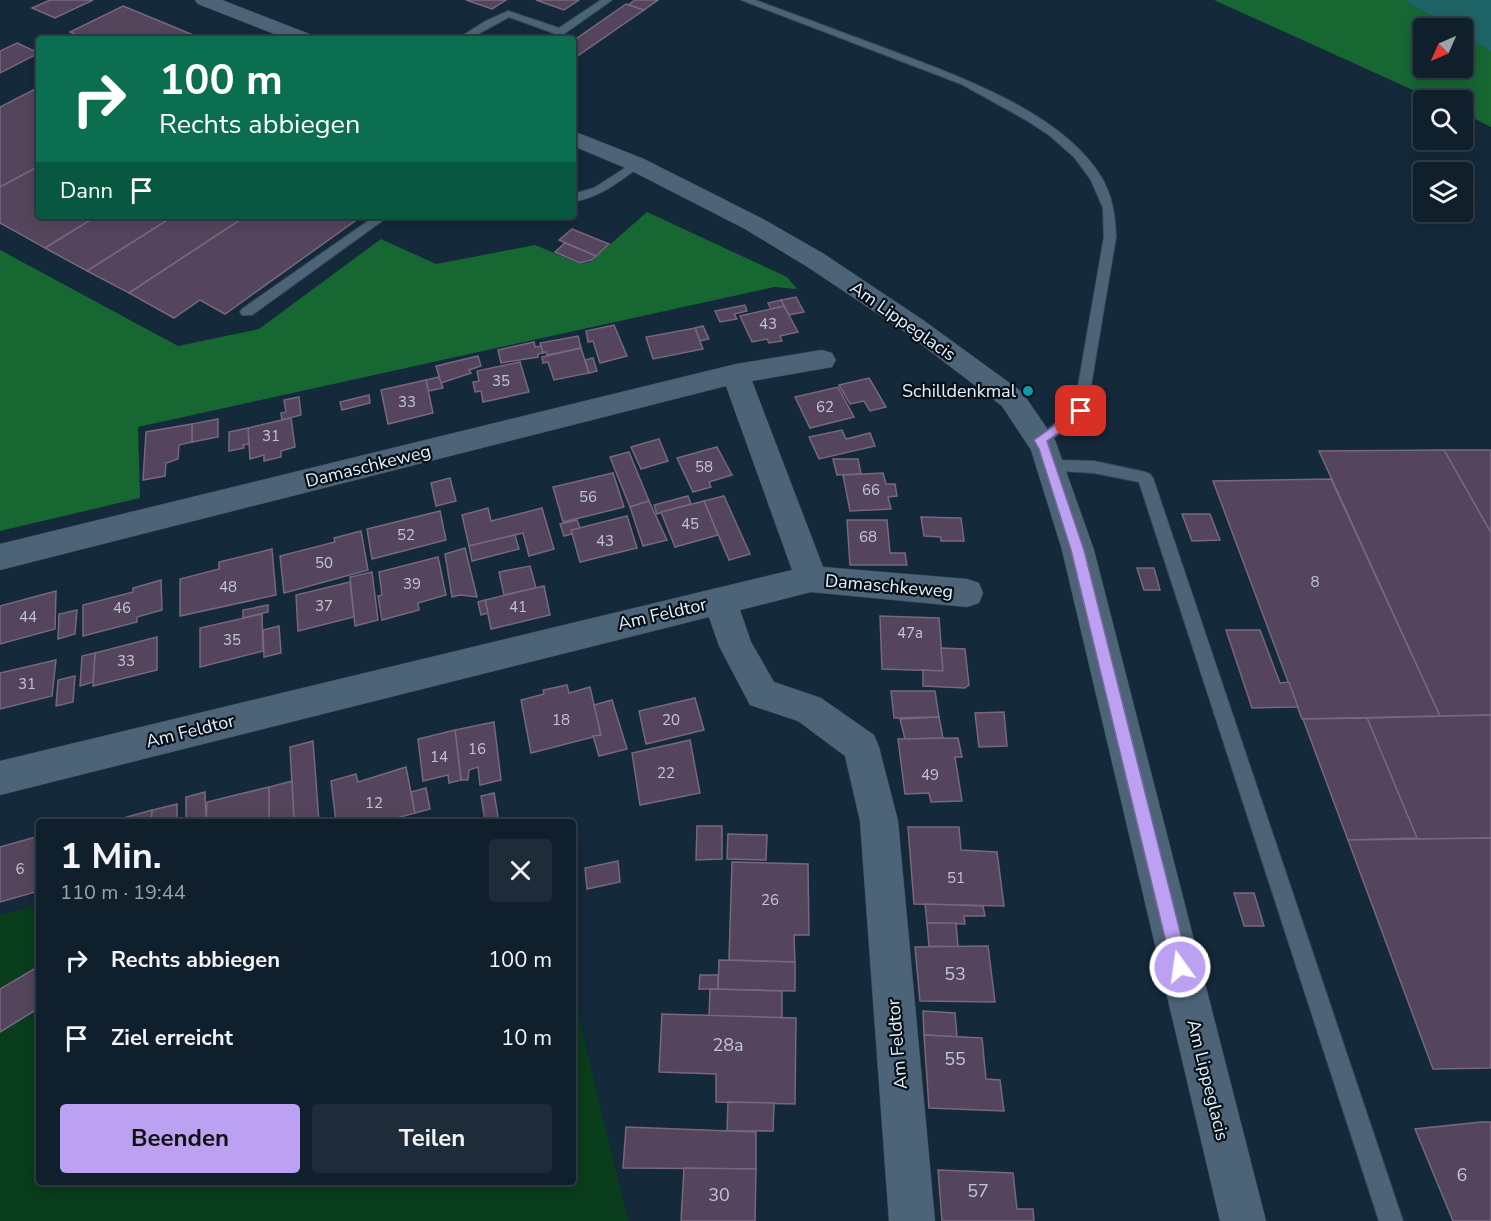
<!DOCTYPE html>
<html lang="de">
<meta charset="utf-8">
<style>
body{margin:0;font-family:"Nunito Sans",sans-serif;background:#1d2c38;color:#f1f3f6;height:100vh;display:flex;flex-direction:column;font-size:22px;white-space:nowrap}
*{box-sizing:border-box;margin:0}
p{font-size:20px;color:#9ba2a9}
.icon{flex:none;width:33px;height:33px;fill:none;stroke:currentColor;stroke-width:2;stroke-linecap:round;stroke-linejoin:round}
.map{position:relative;flex:1;overflow:hidden}
.side{position:absolute;left:36px;top:819px;width:540px;height:366px;display:flex;flex-direction:column;background:#0f1f2c;border-radius:6px;box-shadow:0 3px 15px #0003,0 0 0 2px #2f3d48}
.side>*{flex:none}
.top-card{position:absolute;left:36px;top:36px;width:540px;height:183px;border-radius:6px;box-shadow:0 3px 15px #0003,0 0 0 2px #2f3d48;background:#0b6e4f;color:#fff;overflow:hidden}
.needle{width:39px;rotate:225deg}
.tools{position:absolute;left:1413px;top:18px;display:grid;gap:12px}
.tools a{display:grid;place-items:center;width:60px;height:60px;border-radius:6px;background:#0f1f2c;box-shadow:0 3px 15px #0003,0 0 0 2px #2f3d48;font-size:30px}
.pin{position:absolute;display:grid;place-items:center;width:51px;height:51px;color:#fff;margin:-26px;border-radius:12px;box-shadow:0 3px 9px #0006}
.me{position:absolute;width:66px;margin:-33px;rotate:346deg;stroke-linejoin:round;filter:drop-shadow(0 0 4px #0008)}
.turn{display:flex;align-items:center;gap:21px;height:126px;padding:0 24px;font-size:27px}
.turn .icon{width:78px;height:78px;stroke-width:2.5}
.turn b{display:block;font-size:42px;line-height:51px}
.then{display:flex;align-items:center;height:57px;padding:0 24px;background:#0003;gap:12px;font-size:22px}
.round{display:grid;place-items:center;flex:none;width:63px;height:63px;border-radius:6px;background:#1d2c38}
.overview{display:flex;align-items:center;justify-content:space-between;height:102px;padding:0 24px}
h1{font-size:36px;font-weight:700;line-height:45px}
.button{display:flex;gap:12px;margin-top:auto;padding:12px 24px}
.button a{flex:1;height:69px;border-radius:6px;background:#bca0f2;color:#111;font-size:24px;font-weight:700;line-height:69px;text-align:center}
.button a+a{background:#1d2c38;color:#f1f3f6}
ul{padding:0;list-style:none}
li{display:flex;align-items:center;gap:18px;height:78px;padding:0 24px}
li div{flex:1}
li b{display:block;font-size:22px}
li em{font-style:normal}
.map>svg:first-child{display:block}
.green{fill:#093d1c}
.forest{fill:#176733}
.water{fill:#1f6567}
.building{fill:#54455c;stroke:#77677f;stroke-width:1.5}
.lines{fill:none;stroke-linecap:round;stroke-linejoin:round}
.service-casing{stroke:#374756;stroke-width:2}
.minor-casing{stroke:#374756;stroke-width:1}
.service{fill:#4d6478;fill-rule:evenodd}
.minor{fill:#4d6478;fill-rule:evenodd}
.route{fill:#bca0f2;stroke:#7a689d;stroke-width:1.5}
.culture-dot{fill:#0f9aa8;stroke:#081118;stroke-width:2}
.labels{text-anchor:middle;dominant-baseline:central;stroke-width:4.5;stroke-linejoin:round;paint-order:stroke}
.number-label{font-size:15px;fill:#c0c6d5}
.street-label{font-size:18px;fill:#e4f1fd;stroke:#081118}
.poi-label{font-size:18px;fill:#e4f1fd;stroke:#081118;text-anchor:end}
.near-number-label{font-size:18px;fill:#c0c6d5}
</style>
<div class="map">
<svg width="1491" height="1221" viewBox="0 0 1491 1221">
<rect width="100%" height="100%" fill="#14293a"/>
<polygon class="green" points="39,905 39,1182 573,1182 573,993 628,1221 0,1221 0,915"/>
<g class="forest">
<polygon points="1214,0 1404,0 1452,28 1424,28 1424,68 1462,68 1463,35 1491,52 1491,127 1463,113 1462,100 1435,100"/>
<polygon points="647,212 787,277 797,289 774,287 138,427 140,498 0,531 0,250 178,346 259,329 381,239 436,264 535,245 580,264 590,262"/>
</g>
<polygon class="water" points="1404,0 1491,0 1491,52 1463,35 1462,28 1452,28"/>
<g class="building">
<polygon points="50,0 93,0 55,18 32,8"/>
<polygon points="466,0 506,0 492,9"/>
<polygon points="536,0 579,0 564,10"/>
<polygon points="635,0 658,0 644,10 628,5"/>
<polygon points="626,4 644,10 573,59 573,41"/>
<polygon points="123,6 203,39 85,39 70,32"/>
<polygon points="17,43 39,53 0,73 0,51"/>
<polygon points="39,87 39,166 0,187 0,107"/>
<polygon points="39,166 39,216 97,216 45,248 0,223 0,187"/>
<polygon points="97,216 174,216 87,271 45,248"/>
<polygon points="174,216 246,216 129,293 87,271"/>
<polygon points="246,216 362,216 225,314 200,300 174,318 129,293"/>
<polygon points="572,229 609,244 596,256 559,240"/>
<polygon points="565,243 596,256 591,260 580,263 555,252"/>
<polygon points="796,297 804,312 789,315 781,300"/>
<polygon points="781,300 784,306 771,309 768,303"/>
<polygon points="745,305 747,311 734,314 737,319 720,322 715,311"/>
<polygon points="784,306 798,332 780,336 782,341 769,343 767,339 752,342 740,316"/>
<polygon points="614,325 627,356 600,363 593,341 588,342 586,331"/>
<polygon points="703,326 709,339 700,341 695,328"/>
<polygon points="695,328 703,349 653,359 646,337"/>
<polygon points="578,336 581,348 547,355 546,352 543,353 540,343"/>
<polygon points="534,342 535,347 541,346 543,353 538,354 538,357 501,363 498,350"/>
<polygon points="581,348 589,373 554,380 548,362 543,363 542,357"/>
<polygon points="478,356 481,366 469,370 471,373 441,383 436,366"/>
<polygon points="593,358 597,371 589,373 585,360"/>
<polygon points="520,362 529,392 483,402 481,391 475,392 473,382 479,381 477,371"/>
<polygon points="439,377 443,388 428,391 426,380"/>
<polygon points="869,378 886,407 870,411 864,401 850,404 839,385"/>
<polygon points="426,380 433,413 388,424 381,390"/>
<polygon points="838,387 854,417 810,428 795,397"/>
<polygon points="369,395 370,403 342,410 340,402"/>
<polygon points="299,397 301,415 282,420 281,413 286,412 284,400"/>
<polygon points="291,418 295,447 281,451 281,457 264,461 264,455 250,459 248,428"/>
<polygon points="218,419 218,437 192,442 192,424"/>
<polygon points="192,424 192,442 179,445 178,459 166,463 165,476 143,480 146,432"/>
<polygon points="248,428 249,444 243,445 244,448 229,451 229,432"/>
<polygon points="842,430 846,439 870,433 875,446 819,459 809,437"/>
<polygon points="659,439 668,461 641,469 631,447"/>
<polygon points="717,447 732,475 709,482 711,487 693,492 677,458"/>
<polygon points="1444,450 1491,450 1491,533"/>
<polygon points="1444,450 1491,533 1491,715 1440,716 1319,451"/>
<polygon points="629,452 649,501 630,507 610,457"/>
<polygon points="833,459 858,459 861,474 837,475"/>
<polygon points="613,473 624,507 563,522 553,487"/>
<polygon points="883,473 886,484 895,484 897,496 888,497 891,509 850,511 843,475"/>
<polygon points="450,478 456,501 436,506 431,483"/>
<polygon points="1331,479 1440,716 1441,716 1302,719 1213,481"/>
<polygon points="688,496 691,504 657,514 654,505"/>
<polygon points="724,496 750,554 729,560 704,501"/>
<polygon points="649,501 667,540 643,546 630,507"/>
<polygon points="704,501 718,535 675,547 661,512"/>
<polygon points="488,508 491,521 542,508 554,549 529,556 523,533 469,546 462,515"/>
<polygon points="440,511 446,540 372,559 367,529"/>
<polygon points="1182,514 1210,514 1220,540 1192,541"/>
<polygon points="627,516 637,548 580,562 571,530"/>
<polygon points="921,517 961,518 964,541 941,541 941,537 924,536"/>
<polygon points="577,520 580,528 571,530 572,534 564,536 560,524"/>
<polygon points="847,520 887,520 890,553 905,553 907,565 850,565"/>
<polygon points="361,531 368,570 284,593 280,556 335,542 334,538"/>
<polygon points="515,535 519,549 472,561 469,546"/>
<polygon points="465,548 477,597 460,595 452,597 445,554"/>
<polygon points="272,549 276,595 180,616 180,579 219,569 219,562"/>
<polygon points="438,557 446,595 418,603 419,610 382,620 378,596 382,595 379,572"/>
<polygon points="530,566 536,588 504,595 499,572"/>
<polygon points="1137,568 1154,568 1160,590 1144,590"/>
<polygon points="372,572 378,620 355,626 350,577"/>
<polygon points="161,580 162,610 137,617 137,622 83,636 83,605 133,592 133,588"/>
<polygon points="350,582 354,617 298,631 296,595"/>
<polygon points="544,586 550,615 491,629 485,600"/>
<polygon points="56,591 55,629 0,644 0,606"/>
<polygon points="485,600 488,613 481,615 478,602"/>
<polygon points="268,605 268,612 243,618 243,610"/>
<polygon points="77,610 75,634 58,639 59,614"/>
<polygon points="262,614 263,651 200,667 200,628"/>
<polygon points="880,616 939,618 943,671 882,669"/>
<polygon points="279,626 281,653 264,657 263,630"/>
<polygon points="1226,630 1260,630 1280,683 1289,682 1298,707 1252,708"/>
<polygon points="157,637 157,670 93,686 95,653"/>
<polygon points="941,648 965,649 969,685 965,688 923,686 923,670 943,671"/>
<polygon points="95,653 93,682 80,686 82,656"/>
<polygon points="56,660 52,696 0,709 0,673"/>
<polygon points="75,676 73,702 56,706 58,680"/>
<polygon points="567,685 569,693 590,687 601,735 531,753 521,700 544,694 543,690"/>
<polygon points="891,691 935,691 939,717 894,718"/>
<polygon points="695,698 704,730 646,744 639,711"/>
<polygon points="612,700 627,749 599,756 593,736 601,735 594,705"/>
<polygon points="1004,712 1007,746 979,747 975,713"/>
<polygon points="1491,715 1491,838 1417,839 1367,718"/>
<polygon points="939,717 943,738 905,739 900,719"/>
<polygon points="1367,718 1417,838 1348,840 1303,719"/>
<polygon points="494,722 501,780 480,785 478,767 469,770 468,780 461,780 455,730"/>
<polygon points="455,730 461,780 449,783 448,775 423,781 418,739"/>
<polygon points="958,738 962,757 955,757 962,801 931,802 929,793 905,794 898,739"/>
<polygon points="690,740 700,793 640,805 632,753"/>
<polygon points="313,741 319,822 294,822 290,747"/>
<polygon points="406,767 415,813 382,822 336,822 331,781 356,774 358,782"/>
<polygon points="292,781 294,822 269,822 269,787"/>
<polygon points="269,787 269,822 206,822 207,802"/>
<polygon points="426,788 430,809 415,813 411,792"/>
<polygon points="205,792 206,822 186,822 186,797"/>
<polygon points="494,793 499,822 481,822 485,821 481,796"/>
<polygon points="177,804 177,822 151,822 152,810"/>
<polygon points="152,810 151,822 109,822"/>
<polygon points="697,826 722,826 722,859 696,860"/>
<polygon points="908,827 959,827 961,850 997,852 1004,906 914,904"/>
<polygon points="728,834 767,835 766,860 727,859"/>
<polygon points="39,836 39,891 0,902 0,847"/>
<polygon points="1491,838 1491,1068 1433,1069 1348,840"/>
<polygon points="618,861 620,882 587,889 585,868"/>
<polygon points="732,862 808,864 809,935 794,935 795,962 729,960"/>
<polygon points="1234,893 1254,893 1264,926 1244,926"/>
<polygon points="925,904 983,906 985,916 964,916 965,924 927,923"/>
<polygon points="927,923 956,923 958,947 929,946"/>
<polygon points="988,946 995,1002 920,1001 915,947"/>
<polygon points="719,960 795,962 795,991 718,989"/>
<polygon points="39,966 39,1008 0,1032 0,989"/>
<polygon points="700,975 718,975 718,989 699,989"/>
<polygon points="710,989 782,991 782,1018 709,1016"/>
<polygon points="923,1011 955,1013 957,1037 924,1035"/>
<polygon points="662,1014 796,1018 795,1104 716,1102 716,1074 659,1072"/>
<polygon points="924,1035 982,1038 986,1079 1000,1080 1004,1111 929,1108"/>
<polygon points="728,1102 774,1103 773,1131 727,1131"/>
<polygon points="1481,1122 1491,1122 1491,1221 1453,1221 1415,1129"/>
<polygon points="626,1127 756,1132 756,1169 623,1168"/>
<polygon points="684,1168 756,1169 755,1221 681,1221"/>
<polygon points="938,1170 1013,1173 1017,1209 1033,1209 1034,1221 942,1221"/>
</g>
<g class="lines">
<g class="service-casing">
<g id="service">
<polygon points="601,0 612,0 564,34 556,34 509,17 469,39 457,39 484,22 508,11 559,28"/>
<path d="M 741,0 L 755,0 C 796,15 838,31 879,46 C 950,73 1064,111 1103,180 C 1113,199 1115,216 1116,237 L 1086,415 L 1045,444 L 1035,444 L 1033,440 L 1074,409 L 1104,237 L 1103,208 L 1091,180 L 1074,157 L 1049,135 L 1026,120 L 961,84 Z"/>
<path d="M 636,161 L 640,162 L 640,166 C 619,182 600,197 573,202 L 573,194 L 594,188 Z"/>
<polygon points="375,216 389,216 252,315 242,315 240,312 242,309"/>
<polygon points="1051,460 1094,461 1145,472 1150,474 1153,478 1403,1221 1379,1221 1139,482 1094,473 1046,470 1044,466 1046,462"/>
</g>
</g>
<g class="minor-casing">
<g id="minor">
<polygon points="195,0 222,0 312,35 315,39 287,39 198,4"/>
<polygon points="573,131 644,159 763,219 824,254 923,320 1022,392 1055,440 1094,550 1266,1221 1220,1221 1062,550 1031,450 1002,406 905,332 806,266 745,229 628,169 573,146"/>
<polygon points="822,350 832,353 836,360 832,367 752,381 823,567 967,579 979,583 983,593 979,603 967,607 811,592 740,610 751,642 774,682 821,698 874,735 879,747 898,821 935,1221 889,1221 860,821 845,756 798,721 750,705 719,646 709,617 0,795 0,761 792,570 726,386 0,570 0,544 736,364"/>
</g>
</g>
<use href="#service" class="service"/>
<use href="#minor" class="minor"/>
</g>
<polygon class="route" points="1081,407 1087,411 1085,414 1047,441 1084,550 1189,967 1186,973 1180,975 1174,973 1172,967 1071,550 1039,449 1034,440"/>
<circle class="culture-dot" cx="1028" cy="391" r="6"/>
<g class="labels">
<g class="number-label">
<text x="768" y="324">43</text>
<text x="501" y="381">35</text>
<text x="407" y="402">33</text>
<text x="825" y="407">62</text>
<text x="271" y="436">31</text>
<text x="704" y="467">58</text>
<text x="871" y="490">66</text>
<text x="588" y="497">56</text>
<text x="690" y="524">45</text>
<text x="406" y="535">52</text>
<text x="868" y="537">68</text>
<text x="605" y="541">43</text>
<text x="324" y="563">50</text>
<text x="1315" y="582">8</text>
<text x="412" y="584">39</text>
<text x="228" y="587">48</text>
<text x="324" y="606">37</text>
<text x="518" y="607">41</text>
<text x="122" y="608">46</text>
<text x="28" y="617">44</text>
<text x="910" y="633">47a</text>
<text x="232" y="640">35</text>
<text x="126" y="661">33</text>
<text x="27" y="684">31</text>
<text x="561" y="720">18</text>
<text x="671" y="720">20</text>
<text x="477" y="749">16</text>
<text x="439" y="757">14</text>
<text x="666" y="773">22</text>
<text x="930" y="775">49</text>
<text x="374" y="803">12</text>
<text x="20" y="869">6</text>
<text x="956" y="878">51</text>
<text x="770" y="900">26</text>
</g>
<g class="street-label">
<text transform="translate(903 321) rotate(35)">Am Lippeglacis</text>
<text transform="translate(368 466) rotate(-14)">Damaschkeweg</text>
<text transform="translate(889 586) rotate(5)">Damaschkeweg</text>
<text transform="translate(662 614) rotate(-13)">Am Feldtor</text>
<text transform="translate(190 731) rotate(-14)">Am Feldtor</text>
<text transform="translate(897 1044) rotate(-95)">Am Feldtor</text>
<text transform="translate(1208 1080) rotate(76)">Am Lippeglacis</text>
</g>
<g class="poi-label">
<text x="1016" y="391">Schilldenkmal</text>
</g>
<g class="near-number-label">
<text x="955" y="974">53</text>
<text x="728" y="1045">28a</text>
<text x="955" y="1059">55</text>
<text x="1462" y="1175">6</text>
<text x="978" y="1191">57</text>
<text x="719" y="1195">30</text>
</g>
</g>
</svg>
<div class="tools">
<a><svg class="needle" viewBox="-14 -14 28 28"><path d="M0-13l5 13h-10z" fill="#e53935"/><path d="M0 13l5-13h-10z" fill="#9ba2a9"/></svg></a>
<a><svg class="icon" aria-label="search" viewBox="0 0 24 24"><circle cx="10" cy="10" r="6"/><path d="M15 15l6 6"/></svg></a>
<a><svg class="icon" aria-label="layers" viewBox="0 0 24 24"><path d="M12 4l9 5-9 5-9-5zM3 14l9 5 9-5"/></svg></a>
</div>
<div class="pin" style="left:1081px;top:411px;background:#d93025"><svg class="icon" aria-label="arrive" viewBox="0 0 24 24"><path d="M6 21V4h12l-3 4 3 4H6"/></svg></div>
<svg class="me" style="left:1180px;top:967px" viewBox="-20 -20 40 40"><circle r="17" fill="#bca0f2" stroke="#fff" stroke-width="3"/><path d="M0-11L8 9 0 5-8 9z" fill="#fff"/></svg>
<div class="top-card">
<div class="turn"><svg class="icon" aria-label="right" viewBox="0 0 24 24"><path d="M7 20v-9h11M14 6l5 5-5 5"/></svg><div><b>100 m</b>Rechts abbiegen</div></div>
<div class="then">Dann<svg class="icon" aria-label="arrive" viewBox="0 0 24 24"><path d="M6 21V4h12l-3 4 3 4H6"/></svg></div>
</div>
<section class="side">
<div class="overview"><div><h1>1 Min.</h1><p>110 m · 19:44</p></div><a class="round"><svg class="icon" aria-label="close" viewBox="0 0 24 24"><path d="M6 6l12 12M18 6L6 18"/></svg></a></div>
<ul>
<li><svg class="icon" aria-label="right" viewBox="0 0 24 24"><path d="M7 20v-9h11M14 6l5 5-5 5"/></svg><div><b>Rechts abbiegen</b></div><em>100 m</em></li>
<li><svg class="icon" aria-label="arrive" viewBox="0 0 24 24"><path d="M6 21V4h12l-3 4 3 4H6"/></svg><div><b>Ziel erreicht</b></div><em>10 m</em></li>
</ul>
<div class="button"><a>Beenden</a><a>Teilen</a></div>
</section>
</div>
